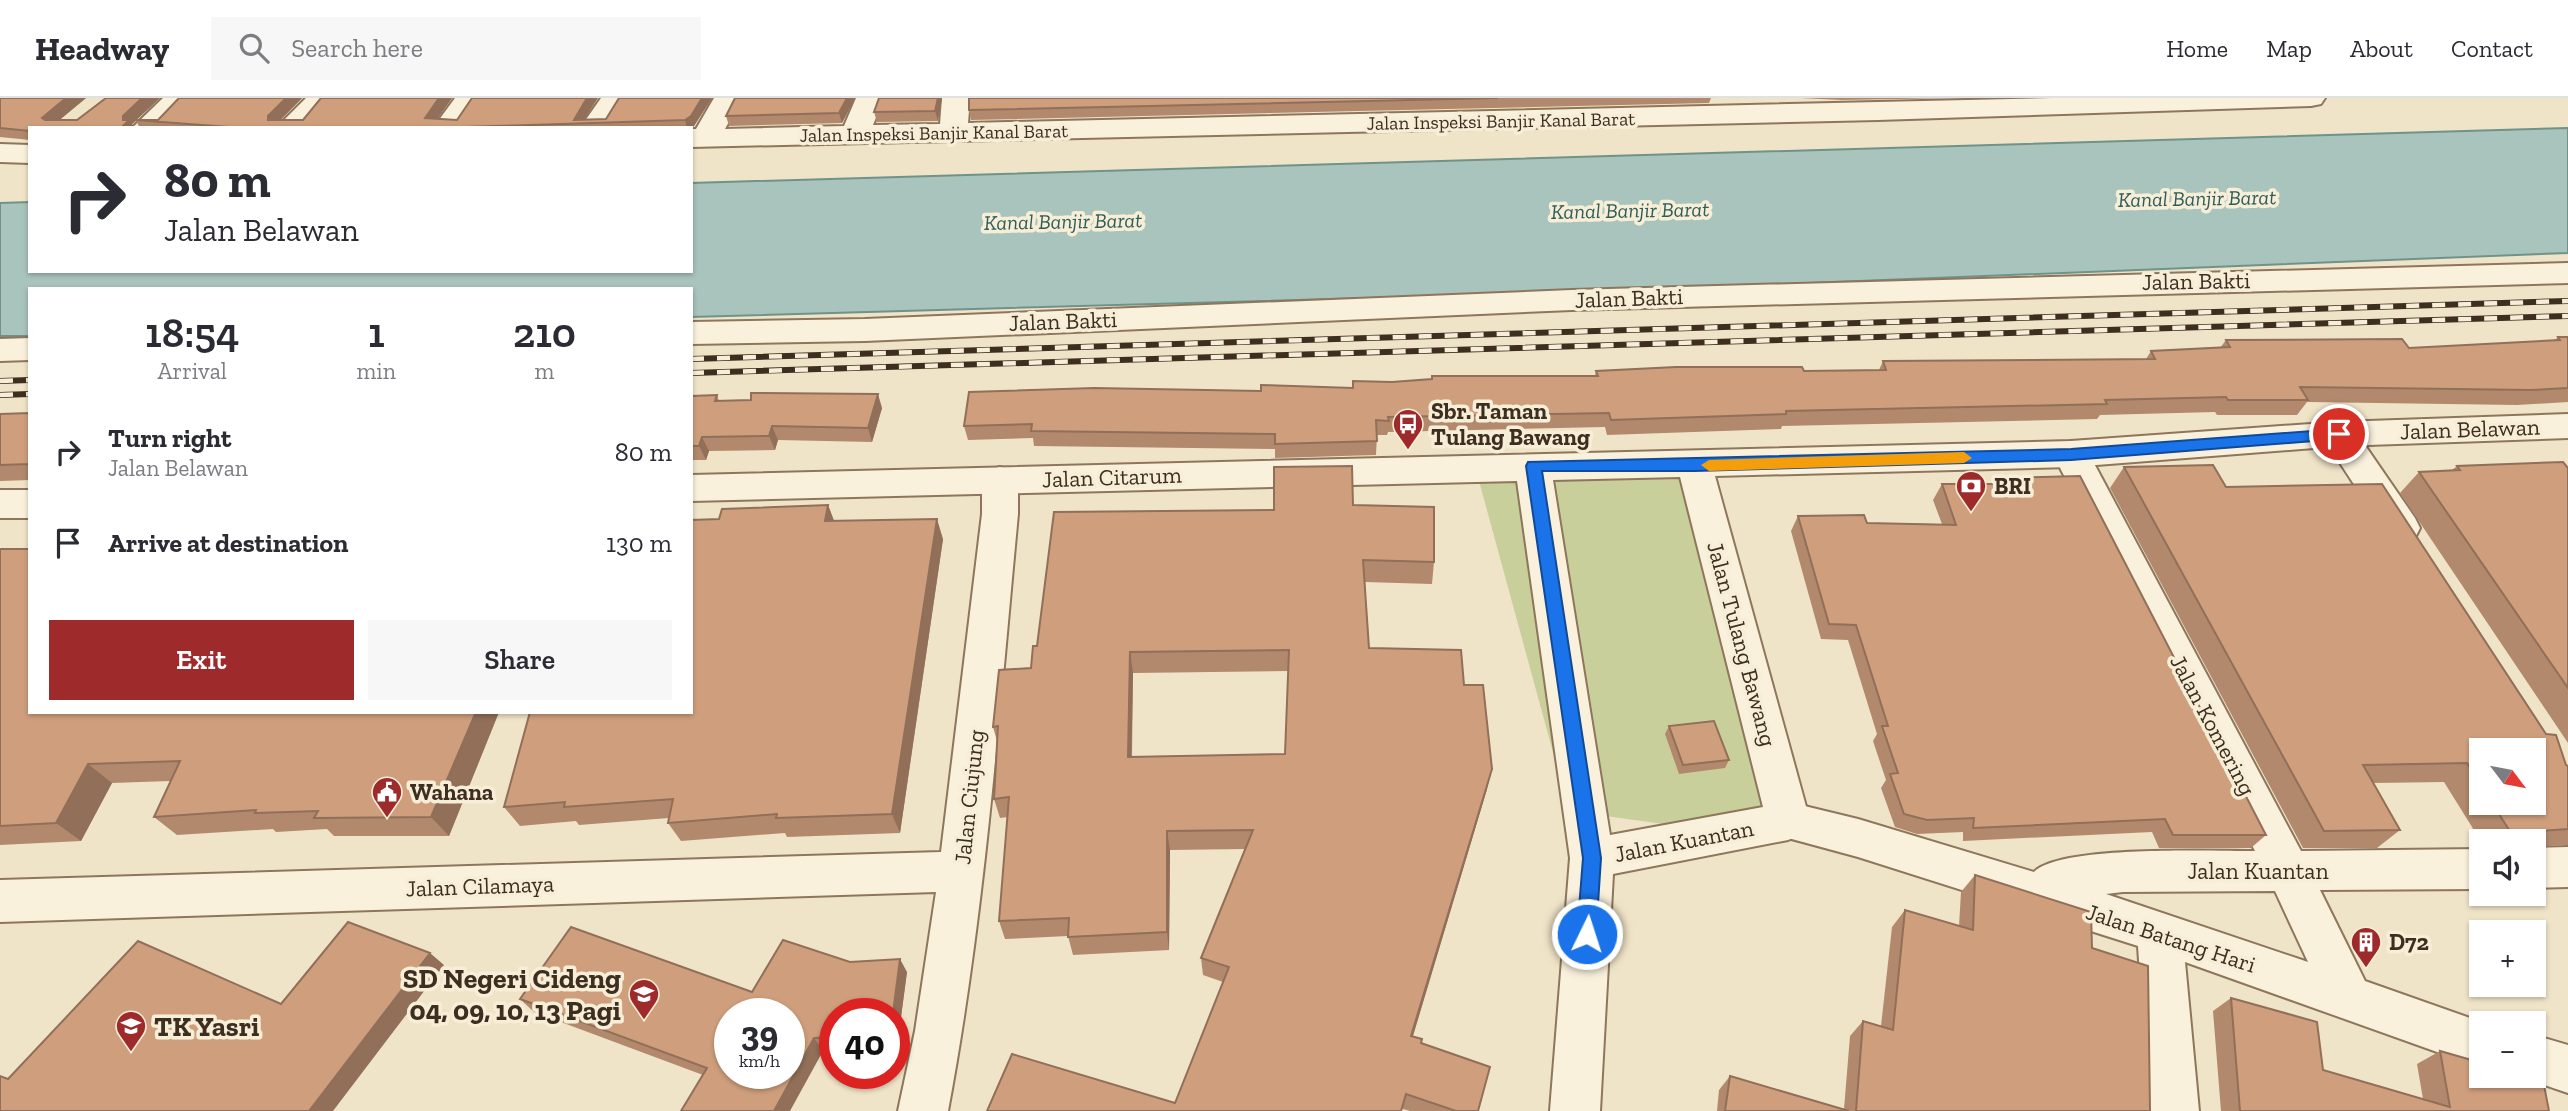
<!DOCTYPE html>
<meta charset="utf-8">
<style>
body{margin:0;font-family:"Zilla Slab",serif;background:#f7f7f7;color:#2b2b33;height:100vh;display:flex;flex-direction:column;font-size:26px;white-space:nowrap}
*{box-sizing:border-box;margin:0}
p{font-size:23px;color:#7c7c81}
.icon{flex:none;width:38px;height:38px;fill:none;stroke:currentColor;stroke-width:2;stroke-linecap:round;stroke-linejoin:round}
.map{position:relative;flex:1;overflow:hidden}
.drawer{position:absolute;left:28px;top:189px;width:665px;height:427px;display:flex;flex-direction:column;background:#fff;border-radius:0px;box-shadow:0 2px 5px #0004}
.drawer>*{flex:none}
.hud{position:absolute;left:28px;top:28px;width:665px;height:147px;border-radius:0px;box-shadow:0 2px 5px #0004;background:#fff;color:#2b2b33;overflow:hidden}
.needle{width:46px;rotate:122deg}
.controls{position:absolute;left:2469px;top:640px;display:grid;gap:14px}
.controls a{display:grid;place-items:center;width:77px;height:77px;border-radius:0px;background:#fff;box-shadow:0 2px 5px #0004;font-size:35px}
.speed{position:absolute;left:714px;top:900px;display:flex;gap:14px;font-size:35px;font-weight:700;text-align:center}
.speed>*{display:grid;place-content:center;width:91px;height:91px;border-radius:50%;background:#fff;box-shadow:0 2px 5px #0004;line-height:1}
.speed small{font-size:18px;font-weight:400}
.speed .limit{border:10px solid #d22;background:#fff;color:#111}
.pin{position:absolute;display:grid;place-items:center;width:60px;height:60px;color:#fff;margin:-30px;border:4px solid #fff;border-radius:50%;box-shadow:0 2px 7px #0007}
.me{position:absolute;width:77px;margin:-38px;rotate:4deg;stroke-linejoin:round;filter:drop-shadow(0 0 5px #0008)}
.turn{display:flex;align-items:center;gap:24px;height:147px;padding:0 21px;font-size:32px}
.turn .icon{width:91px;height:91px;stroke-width:2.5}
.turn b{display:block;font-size:49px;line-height:60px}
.eta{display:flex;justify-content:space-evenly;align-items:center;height:119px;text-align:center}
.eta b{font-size:42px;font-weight:600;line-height:49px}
.primary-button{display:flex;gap:14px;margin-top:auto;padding:14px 21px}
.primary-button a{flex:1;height:80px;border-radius:0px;background:#9e2a2b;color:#fff;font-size:28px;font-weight:600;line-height:80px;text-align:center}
.primary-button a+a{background:#f7f7f7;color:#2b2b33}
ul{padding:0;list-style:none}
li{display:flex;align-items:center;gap:21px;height:91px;padding:0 21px}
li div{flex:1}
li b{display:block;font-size:26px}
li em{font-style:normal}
header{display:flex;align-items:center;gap:42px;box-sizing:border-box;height:98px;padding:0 35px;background:#fff;border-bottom:2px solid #e1e1e2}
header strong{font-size:33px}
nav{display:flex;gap:38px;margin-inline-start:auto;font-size:24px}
.search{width:490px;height:63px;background:#f7f7f7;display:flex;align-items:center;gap:18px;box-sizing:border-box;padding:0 24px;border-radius:0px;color:#7c7c81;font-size:26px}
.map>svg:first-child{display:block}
.green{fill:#c9cf9b}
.water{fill:#a9c4bc;stroke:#6f938a;stroke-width:2}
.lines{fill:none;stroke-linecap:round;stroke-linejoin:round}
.minor-casing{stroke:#8d765c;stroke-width:4}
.tertiary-casing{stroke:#8d765c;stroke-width:4}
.minor{fill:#faf1dc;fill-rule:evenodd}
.tertiary{fill:#faf1dc;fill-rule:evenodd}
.rail-casing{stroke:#3d2e20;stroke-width:6}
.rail{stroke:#f7eed8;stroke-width:4.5;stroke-dasharray:13;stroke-linecap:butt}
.wall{fill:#b2896c;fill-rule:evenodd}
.shaded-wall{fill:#916f58}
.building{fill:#cf9f7d;stroke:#916f58;stroke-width:2;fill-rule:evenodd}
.route{fill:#1a73e8;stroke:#114b97;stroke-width:2}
.slow{fill:#f59e0b}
.labels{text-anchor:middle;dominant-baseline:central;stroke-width:7;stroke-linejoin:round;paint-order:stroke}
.far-street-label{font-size:19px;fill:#3d2e20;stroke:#f7eed8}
.far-water-label{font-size:21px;font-style:italic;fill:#2f5d5a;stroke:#f7eed8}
.street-label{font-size:23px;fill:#3d2e20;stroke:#f7eed8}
.poi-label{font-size:23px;font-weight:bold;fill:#3d2e20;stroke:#f7eed8;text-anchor:start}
.near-poi-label{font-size:28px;font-weight:bold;fill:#3d2e20;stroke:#f7eed8;text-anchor:end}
</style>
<header>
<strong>Headway</strong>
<div class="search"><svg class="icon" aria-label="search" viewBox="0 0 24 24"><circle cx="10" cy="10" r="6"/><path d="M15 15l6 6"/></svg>Search here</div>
<nav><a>Home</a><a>Map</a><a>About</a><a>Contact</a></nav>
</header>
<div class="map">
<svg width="2568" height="1013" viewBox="0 0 2568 1013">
<rect width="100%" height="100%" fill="#f0e4c8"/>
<polygon class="green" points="1693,375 1810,746 1569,713 1479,383"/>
<polygon class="water" points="2568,30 2568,155 1579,194 691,219 691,191 30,191 30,238 0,238 0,105 30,104 30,173 691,173 691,85"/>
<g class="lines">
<g class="minor-casing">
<g id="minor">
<polygon points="163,0 193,0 163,30 132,30"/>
<polygon points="306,0 336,0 307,30 276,30"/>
<polygon points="455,0 483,0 462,30 433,30"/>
<polygon points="601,0 629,0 608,30 580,30"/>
<polygon points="714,0 742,0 725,31 844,28 856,0 884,0 873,27 940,26 942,0 970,0 968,25 2052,0 2325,0 2321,6 2311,8 1878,22 691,49 691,31 696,31"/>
<polygon points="0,46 30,47 30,65 0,64"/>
<polygon points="2568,165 2568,185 1572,212 865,243 691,246 691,224 865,221 1572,192"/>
<polygon points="30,240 30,262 0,263 0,241"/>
<polygon points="2339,324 2351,327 2415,420 2420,430 2415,440 2402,444 2389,440 2327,345 2322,336 2327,327"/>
<path d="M 2071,343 L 2083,347 L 2089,356 L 2301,753 L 2482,751 L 2482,791 L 2320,792 L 2365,883 L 2487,926 L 2482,926 L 2482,970 L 2185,864 L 2199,1013 L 2149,1013 L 2138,848 L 1858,759 L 1773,736 L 1766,723 L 1773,710 L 1788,704 L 1858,721 L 2034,774 C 2059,747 2214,753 2255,753 L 2053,356 L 2059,347 ZM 2275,793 L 2308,864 L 2106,796 L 2123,794 Z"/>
<path d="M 1000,369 L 1013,373 L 1018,382 L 1018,416 C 999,615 985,816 948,1013 L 898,1013 L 915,933 L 936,794 L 0,824 L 0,782 L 941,754 L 982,416 L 982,382 L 987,373 Z"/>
<polygon points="2568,749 2568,789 2534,790 2534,750"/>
<polygon points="2534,937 2568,947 2568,995 2518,978 2534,978"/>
</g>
</g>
<g class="tertiary-casing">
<g id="tertiary">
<path d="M 2568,316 L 2568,340 L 2339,348 L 2071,369 L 1715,378 L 1810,723 L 1803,736 L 1788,742 L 1613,776 L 1600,1013 L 1550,1013 L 1570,760 L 1517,383 L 691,403 L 691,377 L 2071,343 L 2339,324 ZM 1680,379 L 1763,709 L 1610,737 L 1553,382 Z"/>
<rect x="0" y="392" width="30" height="28"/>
</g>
</g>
<use href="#minor" class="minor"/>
<use href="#tertiary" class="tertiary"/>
<g class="rail-casing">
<g id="rail">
<polyline points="691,261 2568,203"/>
<polyline points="691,275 2568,218"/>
<polyline points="0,283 30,282"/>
<polyline points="0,297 30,296"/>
</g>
</g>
<use href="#rail" class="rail"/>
</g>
<g class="wall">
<polygon points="0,0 86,0 59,22 77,22 106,0 160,0 136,22 158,22 179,0 302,0 281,22 303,22 452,0 437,21 457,22 606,21 619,0 712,0 694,28 691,30 140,30 136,23 132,26 30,30 30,42 0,39"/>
<polygon points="855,0 842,25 729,28 726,18"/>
<polygon points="942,0 938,23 877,24 874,14"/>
<polygon points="969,0 1711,0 1709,5 971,22 969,12"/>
<polygon points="1800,0 1954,0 1842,2"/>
<polygon points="2558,239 2568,239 2568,304 2517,307 2307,304 2297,317 2217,317 2215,314 2100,317 2097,321 1782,328 1781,331 1607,337 1605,329 1388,334 1387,337 1377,337 1376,357 1275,360 1275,351 1034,348 1033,340 968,342 964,328 1261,293 1353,290 1392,284 1595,278 1596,273 1804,273 1879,272 1883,263 2146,261 2151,253 2220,250 2226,242 2409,250 2555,242"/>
<polygon points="717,297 719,303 882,310 872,344 778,342 775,352 709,353 706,362 691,362 691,298"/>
<polygon points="30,315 30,382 0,383 0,316"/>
<polygon points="2457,368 2568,370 2568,645 2400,395 2419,374 2452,372"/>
<path d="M 2124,369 L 2226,389 L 2566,667 L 2568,668 L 2568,747 L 2534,749 L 2534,744 L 2482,744 L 2482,745 L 2444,684 L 2373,685 L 2400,732 L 2377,750 L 2303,750 L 2110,390 ZM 2482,653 L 2534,705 L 2482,705 Z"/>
<polygon points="2003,380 2266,737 2251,750 2159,750 2152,734 1963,743 1963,734 1917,736 1895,729 1881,690 1886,682 1873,643 1877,636 1848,542 1821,541 1791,433 1798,418 1867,425 1942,426 1933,402 1942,386 1999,386"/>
<polygon points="828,407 834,423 943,441 900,735 787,739 785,735 681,743 668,725 669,720 579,727 576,723 520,728 504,709 719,421"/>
<path d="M 1353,407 L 1434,464 L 1432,486 L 1365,484 L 1369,550 L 1464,587 L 1487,691 L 1413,938 L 1421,945 L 1478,1013 L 1410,1013 L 1403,1011 L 1175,1005 L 1223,884 L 1203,877 L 1201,860 L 1246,751 L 1170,752 L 1169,852 L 1073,857 L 1068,838 L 1005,841 L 999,823 L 1008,719 L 1000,720 L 994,701 L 997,643 L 993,629 L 1031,570 L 1037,548 L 1274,412 ZM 1288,573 L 1285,656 L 1132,659 L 1133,575 Z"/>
<polygon points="0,451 30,614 499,614 449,738 334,738 327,731 276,734 273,731 177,737 154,719 170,683 112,685 81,743 0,747"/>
<polygon points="1669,628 1729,662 1725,670 1679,676 1665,636"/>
<polygon points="1975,777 2092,850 2150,1013 1717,1013 1719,992 1730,978 1844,1011 1850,938 1863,923 1881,928 1892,829 1905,812 1959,828 1961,794"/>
<polygon points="850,864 907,874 897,949 894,949 894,915 835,915 835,952 823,953 703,977 534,914 520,901 752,894"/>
<polygon points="2231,900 2323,972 2423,1001 2417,966 2440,953 2549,1013 2221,1013 2213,913"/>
</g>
<g class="shaded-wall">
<polygon points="66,0 86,0 50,30 42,20"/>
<polygon points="142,0 160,0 132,26 134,30 121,30 123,18"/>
<polygon points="286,0 302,0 274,28 268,22 268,18"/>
<polygon points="439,0 452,0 431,30 425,20"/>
<polygon points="587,0 598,0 582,25 574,22"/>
<polygon points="702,0 712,0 694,28 691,30 687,30 685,22"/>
<polygon points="847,0 855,0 842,25 839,15"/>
<polygon points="938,0 942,0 938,23 935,13"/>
<polygon points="878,296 882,310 872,344 868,330"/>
<polygon points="772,328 778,342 775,352 769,338"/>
<polygon points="702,339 709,353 706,362 699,348"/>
<polygon points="828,407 836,428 825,423"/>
<polygon points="937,421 943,441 900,735 892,716"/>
<polygon points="1130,554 1133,575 1131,678 1128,659"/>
<polygon points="476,614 499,614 449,738 431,719"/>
<polygon points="88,666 112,685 81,743 56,725"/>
<polygon points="1492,671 1487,691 1408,954 1411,938"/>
<polygon points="1167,733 1170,752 1169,852 1167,834"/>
<polygon points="430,855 444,867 333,1013 309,1013"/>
<polygon points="900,861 907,874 897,949 894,944 894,915 893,915"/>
<polygon points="814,940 823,953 790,1013 774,1013"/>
</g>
<g class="building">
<polygon points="0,0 66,0 42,20 45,22 77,22 106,0 142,0 123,18 123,22 129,22 121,30 30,30 30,33 0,30"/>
<polygon points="179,0 286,0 268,18 268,22 303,22 321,0 439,0 425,20 457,22 472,0 587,0 574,22 606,21 619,0 702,0 691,18 685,22 436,30 242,30 135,22 158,22"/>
<polygon points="735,0 847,0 839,15 726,18"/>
<polygon points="879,0 938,0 935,13 874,14"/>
<polygon points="969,0 1498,0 969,12"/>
<polygon points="2558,239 2568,239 2568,290 2531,292 2300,289 2308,302 2228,302 2226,299 2105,302 2107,306 1786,313 1786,316 1611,322 1609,315 1388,319 1389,323 1376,322 1377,343 1275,346 1275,336 1031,333 1032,326 964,328 969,294 1094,290 1261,293 1261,287 1353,290 1353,283 1392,284 1432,281 1432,278 1598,278 1596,273 1676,269 1802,269 1804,273 1886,272 1883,263 2155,261 2151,253 2230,249 2226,242 2402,241 2409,250 2560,242"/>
<polygon points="751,295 878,296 868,330 772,328 769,338 702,339 699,348 691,348 691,298 717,297 715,303 751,302"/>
<polygon points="30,315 30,366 0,367 0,316"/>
<polygon points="2563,364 2568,370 2568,590 2419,374 2460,372 2457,368"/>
<polygon points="2213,367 2226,389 2382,386 2546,636 2556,637 2566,667 2568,668 2568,731 2511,735 2492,705 2534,705 2534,653 2482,653 2482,688 2467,665 2363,667 2400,732 2324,733 2124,369"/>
<path d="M 1352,368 L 1353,407 L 1434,409 L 1434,464 L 1363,462 L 1369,550 L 1461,552 L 1464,587 L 1483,587 L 1492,671 L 1411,938 L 1422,941 L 1421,945 L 1490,969 L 1478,1013 L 1456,1013 L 1406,996 L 1401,1013 L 987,1013 L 1012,956 L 1175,1005 L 1229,869 L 1201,860 L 1253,732 L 1167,733 L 1167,834 L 1068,839 L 1069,820 L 999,823 L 1009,699 L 994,701 L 998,628 L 993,629 L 999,572 L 1031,570 L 1033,548 L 1037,548 L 1054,414 L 1274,412 L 1274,369 ZM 1289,552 L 1285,656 L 1128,659 L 1130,554 Z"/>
<polygon points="2080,378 2266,737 2173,737 2165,721 1973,730 1974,720 1927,722 1904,716 1890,676 1898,675 1882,628 1888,628 1856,527 1829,526 1798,418 1864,417 1867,425 1956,427 1942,386 2006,386 2003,380"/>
<polygon points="828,407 825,423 937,421 892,716 776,720 777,716 668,725 673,701 564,709 565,704 504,709 530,614 691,614 691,422 719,421 722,411"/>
<polygon points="0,451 30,451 30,614 476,614 431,719 314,720 318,713 255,715 256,712 154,719 180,663 88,666 56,725 0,728"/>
<polygon points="1714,623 1729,662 1683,667 1669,628"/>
<polygon points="1975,777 2091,814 2092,850 2148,868 2150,1013 1856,1013 1863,923 1893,932 1905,812 1973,832"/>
<polygon points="348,824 430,855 309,1013 0,1013 0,978 8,981 138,843 281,906"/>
<path d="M 571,829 L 752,894 L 783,842 L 850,864 L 900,861 L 893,915 L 835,915 L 835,939 L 814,940 L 774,1013 L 681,1013 L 707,970 L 520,901 ZM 730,915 L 789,915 L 789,975 L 730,975 Z"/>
<polygon points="2231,900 2317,924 2323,972 2450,1009 2440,953 2482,965 2482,978 2529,978 2543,982 2549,1013 2240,1013"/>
<polygon points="1730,978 1849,1013 1725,1013"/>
</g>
<polygon class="route" points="2339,331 2346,336 2339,341 2071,362 1695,373 1542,373 1601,760 1596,836 1594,842 1587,845 1580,842 1577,836 1583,760 1526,368 1528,364 2071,351"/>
<polygon class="slow" points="1964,354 1972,360 1964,365 1709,373 1701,367 1709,362"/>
<defs>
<g id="bus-pin" transform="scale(1.575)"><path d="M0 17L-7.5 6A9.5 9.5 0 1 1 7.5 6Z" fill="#9e2a2b" stroke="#f7eed8"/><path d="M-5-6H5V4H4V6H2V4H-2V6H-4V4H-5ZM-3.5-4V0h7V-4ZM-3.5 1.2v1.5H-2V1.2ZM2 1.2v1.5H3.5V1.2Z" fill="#fff"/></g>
<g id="bank-pin" transform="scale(1.575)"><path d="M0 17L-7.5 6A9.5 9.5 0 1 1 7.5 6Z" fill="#9e2a2b" stroke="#f7eed8"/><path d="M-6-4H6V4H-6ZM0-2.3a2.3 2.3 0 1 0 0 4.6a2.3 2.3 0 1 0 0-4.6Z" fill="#fff"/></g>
<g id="civic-pin" transform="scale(1.575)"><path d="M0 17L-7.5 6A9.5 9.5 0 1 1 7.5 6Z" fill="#9e2a2b" stroke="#f7eed8"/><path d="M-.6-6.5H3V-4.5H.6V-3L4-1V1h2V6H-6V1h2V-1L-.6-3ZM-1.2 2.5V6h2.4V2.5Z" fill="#fff"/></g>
<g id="building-pin" transform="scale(1.575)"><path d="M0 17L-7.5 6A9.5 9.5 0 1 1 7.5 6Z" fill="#9e2a2b" stroke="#f7eed8"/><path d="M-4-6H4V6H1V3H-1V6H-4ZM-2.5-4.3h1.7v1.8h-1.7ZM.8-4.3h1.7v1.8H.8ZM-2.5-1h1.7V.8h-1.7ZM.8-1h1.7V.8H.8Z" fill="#fff"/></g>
<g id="school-pin" transform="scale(1.575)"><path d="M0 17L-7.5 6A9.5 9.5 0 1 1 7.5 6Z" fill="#9e2a2b" stroke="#f7eed8"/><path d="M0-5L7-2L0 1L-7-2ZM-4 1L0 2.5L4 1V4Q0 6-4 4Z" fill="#fff"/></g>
</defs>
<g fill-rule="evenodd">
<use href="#bus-pin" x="1408" y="326"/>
<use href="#bank-pin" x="1971" y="388"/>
<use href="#civic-pin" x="387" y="694"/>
<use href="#building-pin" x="2366" y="844"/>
<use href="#school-pin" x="644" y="896"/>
<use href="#school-pin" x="131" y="928"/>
</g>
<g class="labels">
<g class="far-street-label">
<text transform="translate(1501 23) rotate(-1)">Jalan Inspeksi Banjir Kanal Barat</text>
<text transform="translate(934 35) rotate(-1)">Jalan Inspeksi Banjir Kanal Barat</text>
</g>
<g class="far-water-label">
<text transform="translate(2197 100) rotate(-1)">Kanal Banjir Barat</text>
<text transform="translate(1630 112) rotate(-1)">Kanal Banjir Barat</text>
<text transform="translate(1063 123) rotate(-1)">Kanal Banjir Barat</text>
</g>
<g class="street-label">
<text transform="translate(2196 183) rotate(-1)">Jalan Bakti</text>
<text transform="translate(1629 200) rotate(-2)">Jalan Bakti</text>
<text transform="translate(1063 223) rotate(-2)">Jalan Bakti</text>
<text transform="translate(2470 331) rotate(-2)">Jalan Belawan</text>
<text transform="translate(1112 379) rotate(-2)">Jalan Citarum</text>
<text transform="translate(1742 546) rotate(75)">Jalan Tulang Bawang</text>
<text transform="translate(2213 627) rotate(62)">Jalan Komering</text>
<text transform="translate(969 699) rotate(-84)">Jalan Ciujung</text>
<text transform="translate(1684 743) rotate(-11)">Jalan Kuantan</text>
<text x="2258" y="773">Jalan Kuantan</text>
<text transform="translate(480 788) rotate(-2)">Jalan Cilamaya</text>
<text transform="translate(2171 840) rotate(18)">Jalan Batang Hari</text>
</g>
<g class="poi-label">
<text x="1431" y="313">Sbr. Taman<tspan x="1431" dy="26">Tulang Bawang</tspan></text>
<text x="1994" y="388">BRI</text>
<text x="410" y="694">Wahana</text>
<text x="2389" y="844">D72</text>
</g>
<g class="near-poi-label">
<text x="621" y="880">SD Negeri Cideng<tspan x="621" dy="32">04, 09, 10, 13 Pagi</tspan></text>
<text x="154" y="928" text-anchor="start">TK Yasri</text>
</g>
</g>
</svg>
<div class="controls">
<a><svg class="needle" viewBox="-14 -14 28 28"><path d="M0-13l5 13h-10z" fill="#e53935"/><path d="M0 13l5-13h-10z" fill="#7c7c81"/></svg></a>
<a><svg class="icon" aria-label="sound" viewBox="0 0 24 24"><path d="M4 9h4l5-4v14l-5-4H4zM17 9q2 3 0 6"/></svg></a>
<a>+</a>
<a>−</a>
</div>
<div class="speed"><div>39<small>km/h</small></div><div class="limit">40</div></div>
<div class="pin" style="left:2339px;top:336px;background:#d93025"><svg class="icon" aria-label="arrive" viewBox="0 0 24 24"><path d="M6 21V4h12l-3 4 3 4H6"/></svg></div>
<svg class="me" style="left:1587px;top:836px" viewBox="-20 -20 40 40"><circle r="17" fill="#1a73e8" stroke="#fff" stroke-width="3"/><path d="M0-11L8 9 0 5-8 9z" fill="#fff"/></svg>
<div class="hud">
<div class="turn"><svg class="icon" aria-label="right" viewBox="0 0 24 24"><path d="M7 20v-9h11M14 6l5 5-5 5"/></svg><div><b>80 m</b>Jalan Belawan</div></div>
</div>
<section class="drawer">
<div class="eta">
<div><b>18:54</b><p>Arrival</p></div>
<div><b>1</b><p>min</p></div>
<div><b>210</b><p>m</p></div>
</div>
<ul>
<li><svg class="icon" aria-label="right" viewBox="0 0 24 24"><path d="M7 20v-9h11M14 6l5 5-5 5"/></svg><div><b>Turn right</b><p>Jalan Belawan</p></div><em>80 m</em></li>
<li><svg class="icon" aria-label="arrive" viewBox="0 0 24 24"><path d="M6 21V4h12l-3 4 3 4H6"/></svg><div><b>Arrive at destination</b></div><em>130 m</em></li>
</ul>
<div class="primary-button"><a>Exit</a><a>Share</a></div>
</section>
</div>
